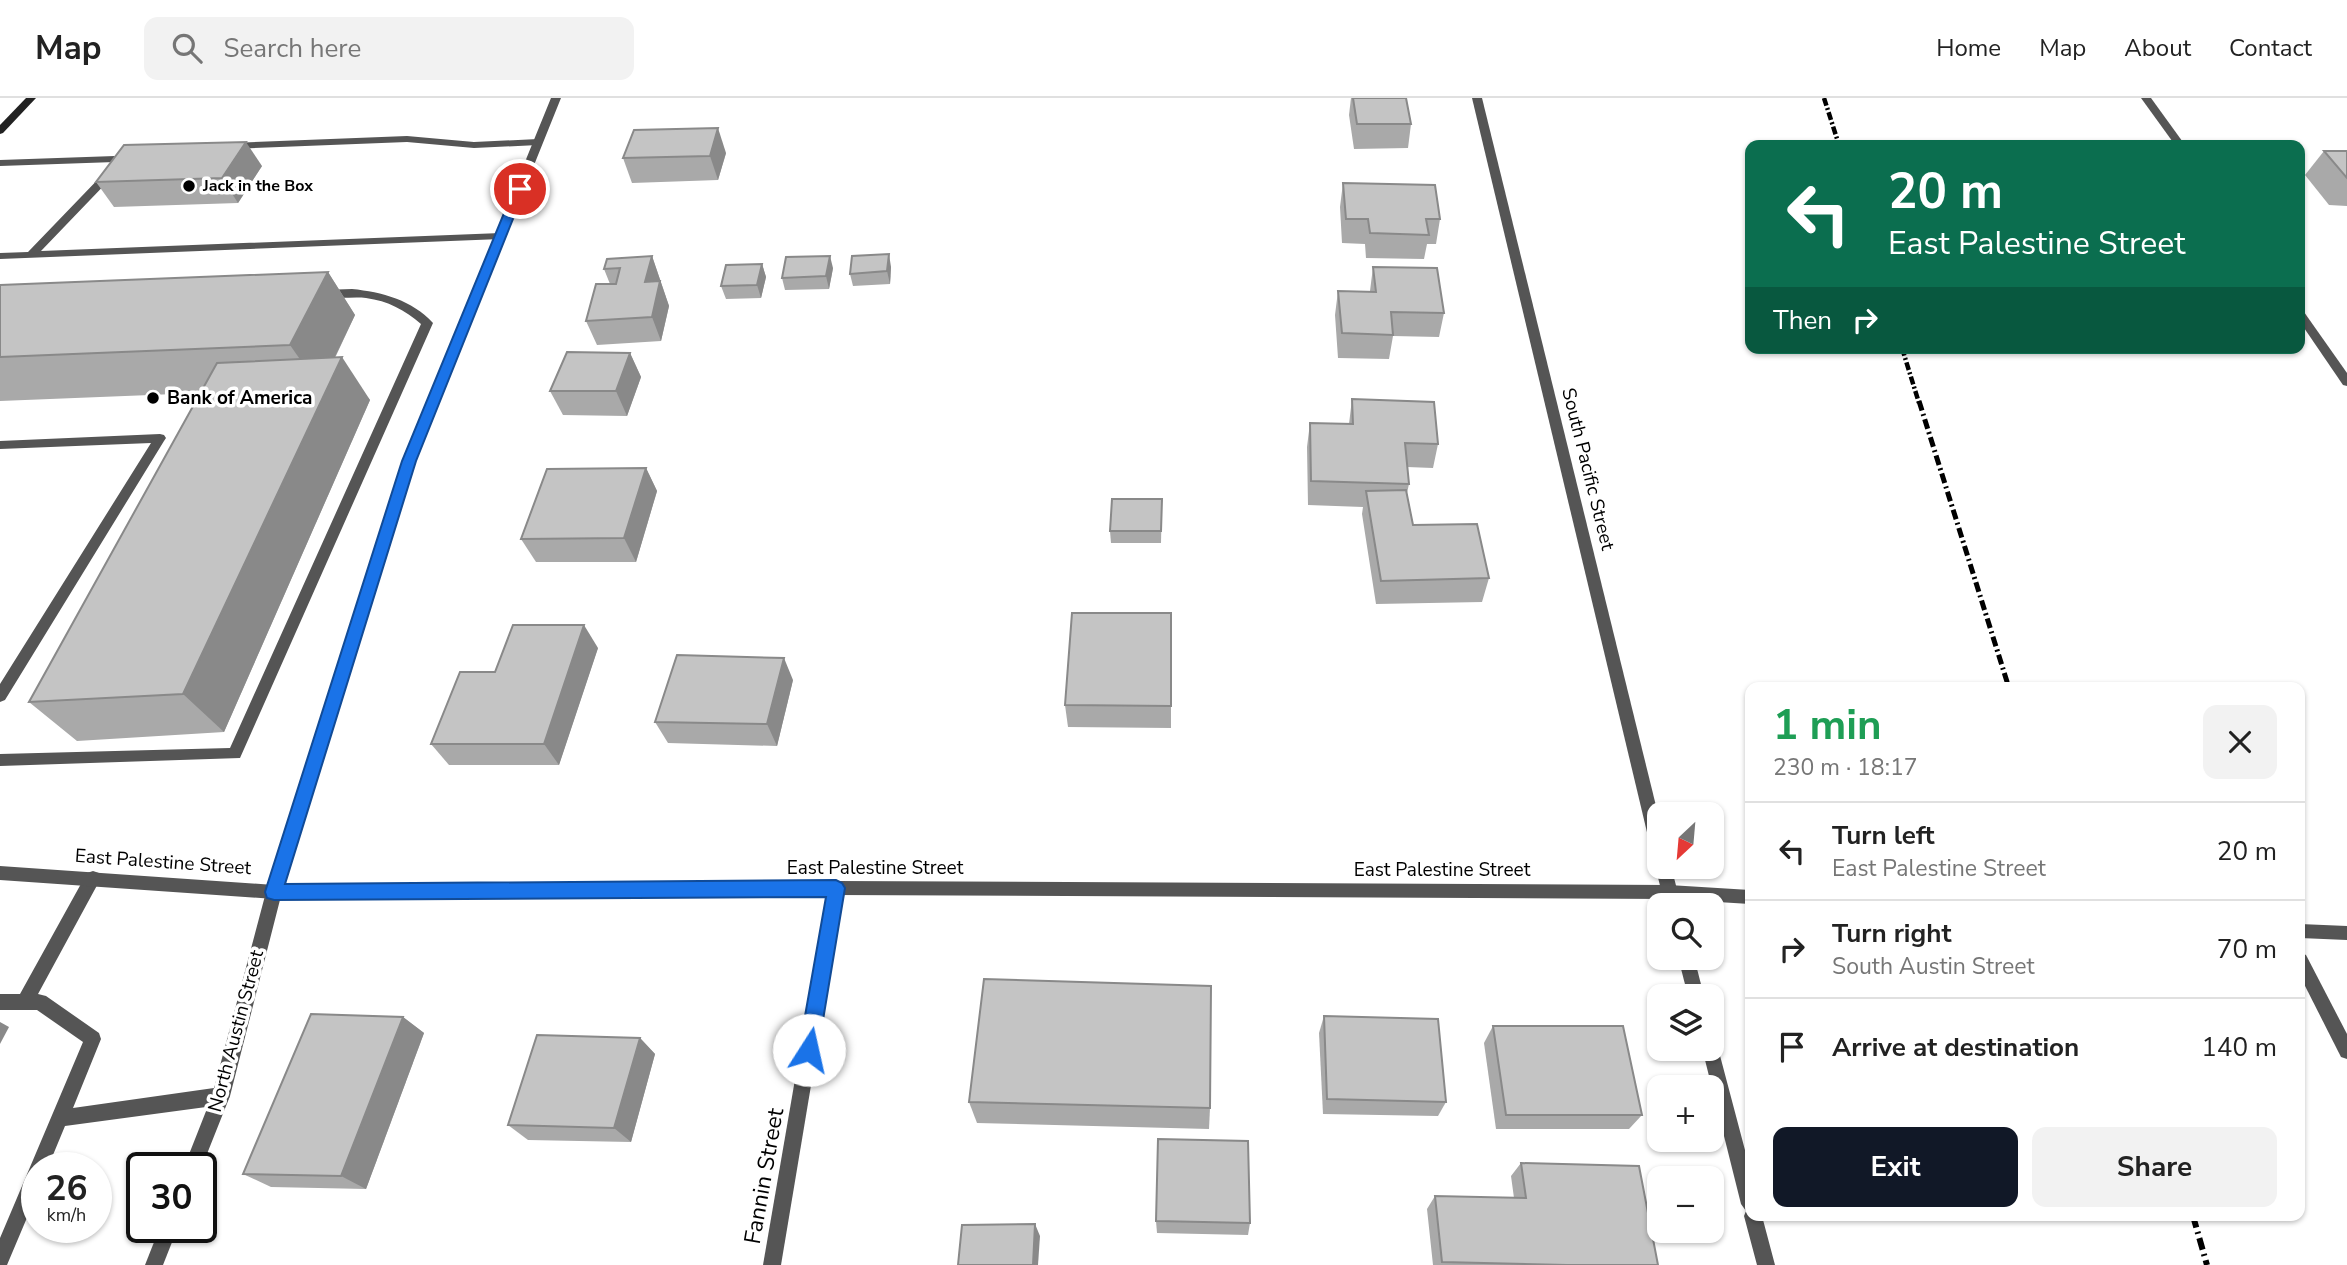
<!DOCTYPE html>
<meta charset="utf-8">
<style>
body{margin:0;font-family:"Nunito Sans",sans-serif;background:#f2f2f2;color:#222;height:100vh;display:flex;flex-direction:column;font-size:26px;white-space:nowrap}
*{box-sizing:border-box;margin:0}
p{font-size:23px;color:#767676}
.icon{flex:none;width:38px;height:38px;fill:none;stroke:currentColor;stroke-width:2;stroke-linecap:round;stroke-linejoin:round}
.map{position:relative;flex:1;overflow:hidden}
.drawer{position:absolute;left:1745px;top:584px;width:560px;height:539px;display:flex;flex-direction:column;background:#fff;border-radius:14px;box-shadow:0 2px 5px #0004}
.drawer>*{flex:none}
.banner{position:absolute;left:1745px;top:42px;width:560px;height:214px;border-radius:14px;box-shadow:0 2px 5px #0004;background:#0b6e4f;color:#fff;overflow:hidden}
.needle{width:46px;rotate:206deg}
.controls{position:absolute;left:1647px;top:704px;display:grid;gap:14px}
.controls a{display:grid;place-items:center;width:77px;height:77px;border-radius:14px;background:#fff;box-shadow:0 2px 5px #0004;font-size:35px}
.speed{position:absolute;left:21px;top:1054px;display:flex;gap:14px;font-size:35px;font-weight:700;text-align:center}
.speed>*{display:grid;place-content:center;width:91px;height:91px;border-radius:50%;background:#fff;box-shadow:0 2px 5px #0004;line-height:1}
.speed small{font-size:18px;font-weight:400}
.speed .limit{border:4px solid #111;border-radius:10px;background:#fff;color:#111}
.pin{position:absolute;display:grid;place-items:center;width:60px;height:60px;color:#fff;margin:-30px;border:4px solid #fff;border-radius:50%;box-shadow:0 2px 7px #0007}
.me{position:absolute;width:77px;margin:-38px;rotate:10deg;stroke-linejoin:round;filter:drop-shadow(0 0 5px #0008)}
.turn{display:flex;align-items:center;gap:24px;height:147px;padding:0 28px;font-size:32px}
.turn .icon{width:91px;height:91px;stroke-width:2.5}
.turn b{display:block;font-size:49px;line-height:60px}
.then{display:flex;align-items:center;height:66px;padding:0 28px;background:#0003;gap:14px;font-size:26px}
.round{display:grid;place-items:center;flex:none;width:74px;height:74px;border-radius:14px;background:#f2f2f2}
.headline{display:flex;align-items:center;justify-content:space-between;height:119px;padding:0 28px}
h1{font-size:42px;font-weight:700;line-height:52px;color:#1e9e55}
.action{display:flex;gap:14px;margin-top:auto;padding:14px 28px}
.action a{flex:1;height:80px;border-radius:14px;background:#111827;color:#fff;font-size:28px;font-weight:700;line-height:80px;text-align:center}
.action a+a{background:#f2f2f2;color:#222}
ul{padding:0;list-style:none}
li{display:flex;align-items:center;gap:21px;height:98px;padding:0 28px;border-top:2px solid #e0e0e0}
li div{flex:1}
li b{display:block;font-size:26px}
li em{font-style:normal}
header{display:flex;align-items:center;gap:42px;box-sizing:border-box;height:98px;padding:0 35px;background:#fff;border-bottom:2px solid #e0e0e0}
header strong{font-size:33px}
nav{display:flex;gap:38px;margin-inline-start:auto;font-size:24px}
.search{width:490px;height:63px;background:#f2f2f2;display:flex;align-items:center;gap:18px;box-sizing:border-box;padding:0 24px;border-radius:14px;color:#767676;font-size:26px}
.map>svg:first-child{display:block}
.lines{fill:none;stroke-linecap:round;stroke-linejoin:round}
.service{fill:#555;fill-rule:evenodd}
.minor{fill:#555;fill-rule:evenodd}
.tertiary{fill:#555;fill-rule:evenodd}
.secondary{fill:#222;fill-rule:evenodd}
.rail-far2{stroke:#000;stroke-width:4.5;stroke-dasharray:8 2.5 2 2.5;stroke-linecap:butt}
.rail-far1{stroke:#000;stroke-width:5;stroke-dasharray:10 3.5 2 3.5;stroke-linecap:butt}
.rail{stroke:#000;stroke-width:6;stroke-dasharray:12 4.5 2 4.5;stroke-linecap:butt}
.wall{fill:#a9a9a9}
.shaded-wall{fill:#898989}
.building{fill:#c4c4c4;stroke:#898989;stroke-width:2}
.route{fill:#1a73e8;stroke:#114b97;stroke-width:2}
.poi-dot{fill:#000;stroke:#fff;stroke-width:2.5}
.labels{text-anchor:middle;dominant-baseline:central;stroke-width:7;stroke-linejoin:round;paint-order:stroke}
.far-poi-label{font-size:16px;font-weight:bold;fill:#000;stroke:#fff;text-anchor:start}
.poi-label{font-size:19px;font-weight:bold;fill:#000;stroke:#fff;text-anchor:start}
.street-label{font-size:19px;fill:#000;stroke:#fff}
.near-street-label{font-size:23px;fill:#000;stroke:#fff}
</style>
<header>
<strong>Map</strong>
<div class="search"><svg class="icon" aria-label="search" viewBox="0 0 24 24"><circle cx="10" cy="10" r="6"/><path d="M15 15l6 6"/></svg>Search here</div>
<nav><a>Home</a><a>Map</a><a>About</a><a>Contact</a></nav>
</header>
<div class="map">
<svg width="2347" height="1167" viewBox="0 0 2347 1167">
<rect width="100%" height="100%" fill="#fff"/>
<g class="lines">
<g class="service">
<polygon points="407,38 474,44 538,41 543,44 538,47 474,50 407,44 232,51 227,48 232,45"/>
<polygon points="132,54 135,55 135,59 115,64 0,68 0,62 115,58"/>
<polygon points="110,72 115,75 114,77 41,153 501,135 506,138 501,141 0,161 0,155 28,154 106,73"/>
<path d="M 352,191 C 382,194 412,202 433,225 L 240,660 L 0,668 L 0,656 L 230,650 L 421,226 C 405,212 388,203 366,200 C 352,198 328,203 318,195 L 323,192 Z"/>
<polygon points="160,336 164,337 166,340 164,343 5,602 0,604 0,586 151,345 0,351 0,343"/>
<polygon points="93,773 99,775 101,780 38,896 46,898 99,935 101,941 73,1010 221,989 227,992 230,998 227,1004 221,1007 65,1028 48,1069 37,1069 37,1096 7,1167 0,1167 0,1140 83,944 37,912 0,912 0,896 20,896 87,775"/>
<polygon points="2300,854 2306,857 2347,936 2347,961 2341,959 2300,878"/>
</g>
<g class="minor">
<polygon points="551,0 561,0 415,363 282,794 230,998 201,1071 184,1069 212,998 266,794 403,363"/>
<polygon points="1472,0 1482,0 1659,720 1659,758 1654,756 1651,751"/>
<polygon points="1658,763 1659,768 1671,768 1681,807 1665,807 1655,768"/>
<polygon points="836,783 842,785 844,790 781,1167 763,1167 828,790 830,785"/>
<polygon points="1678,859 1694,859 1704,898 1688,898"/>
<polygon points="1712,942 1716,944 1718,950 1750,1071 1750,1118 1762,1118 1775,1167 1757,1167 1744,1118 1746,1113 1741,1106 1702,950 1712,950"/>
<polygon points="160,1129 178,1129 163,1167 145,1167"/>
</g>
<g class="tertiary">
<polygon points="2141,0 2151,0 2185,47 2175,47"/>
<polygon points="2300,213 2304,214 2347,275 2347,288 2343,287 2300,224"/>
<polygon points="0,768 274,787 836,783 1669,787 1750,792 1750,806 1669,801 836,797 274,801 0,782"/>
<polygon points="2300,826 2347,828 2347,842 2300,840"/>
</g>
<polygon class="secondary" points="26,0 36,0 3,35 0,36 0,27"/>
<g class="rail-far2">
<polyline points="1824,0 1839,47"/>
<polyline points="1902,250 1919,305"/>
</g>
<polyline class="rail-far1" points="1919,303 2009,590"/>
<polyline class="rail" points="2193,1118 2207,1167"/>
</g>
<g class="wall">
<polygon points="1351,0 1406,0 1411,26 1408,50 1354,51 1349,17"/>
<polygon points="2324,53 2347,53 2347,108 2329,107 2305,77"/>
<polygon points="726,55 718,82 632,85 623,60"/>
<polygon points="262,68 238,105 114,109 96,84"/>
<polygon points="1343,85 1440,121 1436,146 1427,146 1424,161 1366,160 1365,146 1342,145 1340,109"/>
<polygon points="652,158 669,208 661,243 597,247 586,223 610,186 604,171"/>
<polygon points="762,166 766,179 761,200 726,201 721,188"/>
<polygon points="891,169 890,186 853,188 850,176"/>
<polygon points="1373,169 1444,215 1439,239 1393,238 1389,261 1338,260 1335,217 1338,193 1370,193"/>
<polygon points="833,170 829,191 785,192 782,180"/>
<polygon points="328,174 355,217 335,260 370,302 224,634 77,643 29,604 200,295 0,303 0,187"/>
<polygon points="630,255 641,279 627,318 563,317 550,293"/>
<polygon points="1352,301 1438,346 1433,370 1407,369 1409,386 1407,395 1413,427 1489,480 1482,504 1376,506 1362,416 1363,409 1308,407 1307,349 1310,325 1349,326"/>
<polygon points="646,370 657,393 636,464 536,464 521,441"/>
<polygon points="1162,401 1161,445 1111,445 1110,433"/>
<polygon points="1171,515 1171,630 1068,629 1065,607"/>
<polygon points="598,550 559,667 449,667 431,646 495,574"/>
<polygon points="793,582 777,648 668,645 655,624"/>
<polygon points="1324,918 1446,1004 1438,1018 1323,1016 1319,935"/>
<polygon points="403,919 424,935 366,1091 271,1089 243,1076"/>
<polygon points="1493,928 1642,1017 1629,1031 1496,1031 1484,945"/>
<polygon points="640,940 655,956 631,1044 528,1042 508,1027"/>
<polygon points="969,1004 1210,1010 1209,1031 977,1025"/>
<polygon points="1521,1065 1658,1167 1433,1167 1427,1111 1435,1098 1514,1100 1511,1078"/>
<polygon points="1156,1123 1250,1125 1248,1137 1157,1135"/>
</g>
<g class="shaded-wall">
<polygon points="718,30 726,55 718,82 710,58"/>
<polygon points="246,44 262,68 238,105 222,80"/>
<polygon points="889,156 891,169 890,186 887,173"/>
<polygon points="652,158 669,208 661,243 652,219 645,184"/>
<polygon points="830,158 833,170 829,191 826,178"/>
<polygon points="762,166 766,179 761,200 757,187"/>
<polygon points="328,174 355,217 320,290 290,247"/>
<polygon points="630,255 641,279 627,318 616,293"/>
<polygon points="342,259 370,302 224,634 183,596"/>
<polygon points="646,370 657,393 636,464 624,440"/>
<polygon points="584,527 598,550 559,667 544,646"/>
<polygon points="784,560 793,582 777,648 767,626"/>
<polygon points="403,919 424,935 366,1091 341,1078"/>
<polygon points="0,924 9,929 0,946"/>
<polygon points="640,940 655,956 631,1044 614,1030"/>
<polygon points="1035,1126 1040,1138 1038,1167 1033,1167"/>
</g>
<g class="building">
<polygon points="1353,0 1406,0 1411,26 1357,26"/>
<polygon points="718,30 710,58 623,60 634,32"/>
<polygon points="246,44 222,80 96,84 124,47"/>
<polygon points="2324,53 2347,53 2347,80"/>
<polygon points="1343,85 1435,87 1440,121 1426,121 1429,137 1370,135 1368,121 1346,121"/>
<polygon points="889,156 887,173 850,176 852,158"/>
<polygon points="652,158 645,184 660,183 652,219 586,223 596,186 616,186 620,170 604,171 607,161"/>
<polygon points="830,158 826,178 782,180 786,159"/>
<polygon points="762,166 757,187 721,188 726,167"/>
<polygon points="1373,169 1437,170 1444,215 1391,214 1393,237 1342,235 1338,193 1376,194"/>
<polygon points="328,174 290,247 0,259 0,187"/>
<polygon points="567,254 630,255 616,293 550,293"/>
<polygon points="342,259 183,596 29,604 217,265"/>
<polygon points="1352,301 1434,304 1438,346 1405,345 1409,386 1311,383 1310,325 1353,326"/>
<polygon points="646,370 624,440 521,441 547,371"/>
<polygon points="1406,392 1413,427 1477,426 1489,480 1381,483 1366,393"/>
<polygon points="1112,401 1162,401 1161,433 1110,433"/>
<polygon points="1072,515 1171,515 1171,608 1065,607"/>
<polygon points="513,527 584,527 544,646 431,646 460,574 495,574"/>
<polygon points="677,557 784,560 767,626 655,624"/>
<polygon points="984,881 1211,888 1210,1010 969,1004"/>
<polygon points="311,916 403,919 341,1078 243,1076"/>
<polygon points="1324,918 1438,921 1446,1004 1327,1001"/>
<polygon points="1493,928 1623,928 1642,1017 1506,1017"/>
<polygon points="537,937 640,940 614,1030 508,1027"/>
<polygon points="1158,1041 1248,1043 1250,1125 1156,1123"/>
<polygon points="1521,1065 1639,1068 1658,1167 1567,1167 1442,1164 1435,1098 1526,1100"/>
<polygon points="1035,1126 1033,1167 958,1167 962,1127"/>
</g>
<polygon class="route" points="520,88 525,91 416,363 285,786 836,782 842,785 845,790 818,952 815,958 809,961 802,958 799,952 826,799 274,802 267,800 265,794 402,363 514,91"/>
<g class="poi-dot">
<circle cx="189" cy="88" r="7"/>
<circle cx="153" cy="300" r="7"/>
</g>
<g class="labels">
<g class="far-poi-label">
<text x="203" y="88">Jack in the Box</text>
</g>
<g class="poi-label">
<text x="167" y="300">Bank of America</text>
</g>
<g class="street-label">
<text transform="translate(1588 371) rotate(76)">South Pacific Street</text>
<text transform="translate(163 764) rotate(4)">East Palestine Street</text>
<text x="875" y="770">East Palestine Street</text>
<text x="1442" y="772">East Palestine Street</text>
<text transform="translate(236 933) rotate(-75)">North Austin Street</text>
</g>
<g class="near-street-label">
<text transform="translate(764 1078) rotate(-80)">Fannin Street</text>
</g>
</g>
</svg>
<div class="controls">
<a><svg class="needle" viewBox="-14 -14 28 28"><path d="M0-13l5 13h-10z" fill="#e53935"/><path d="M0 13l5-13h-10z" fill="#767676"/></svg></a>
<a><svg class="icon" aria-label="search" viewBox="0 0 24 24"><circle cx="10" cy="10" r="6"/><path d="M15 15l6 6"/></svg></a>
<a><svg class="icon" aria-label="layers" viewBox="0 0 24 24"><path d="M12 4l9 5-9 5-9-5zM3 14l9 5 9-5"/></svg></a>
<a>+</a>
<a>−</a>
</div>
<div class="speed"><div>26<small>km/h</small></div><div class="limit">30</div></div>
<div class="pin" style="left:520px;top:91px;background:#d93025"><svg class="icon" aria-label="arrive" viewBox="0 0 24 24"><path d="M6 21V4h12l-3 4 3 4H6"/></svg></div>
<svg class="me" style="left:809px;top:952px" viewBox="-20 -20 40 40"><circle r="19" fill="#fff"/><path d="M0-13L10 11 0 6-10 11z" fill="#1a73e8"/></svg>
<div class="banner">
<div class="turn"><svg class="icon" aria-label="left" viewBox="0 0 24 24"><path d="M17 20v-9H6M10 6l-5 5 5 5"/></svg><div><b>20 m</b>East Palestine Street</div></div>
<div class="then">Then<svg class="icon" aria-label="right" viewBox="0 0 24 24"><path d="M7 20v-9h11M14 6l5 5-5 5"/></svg></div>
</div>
<section class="drawer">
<div class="headline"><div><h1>1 min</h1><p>230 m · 18:17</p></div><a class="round"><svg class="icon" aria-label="close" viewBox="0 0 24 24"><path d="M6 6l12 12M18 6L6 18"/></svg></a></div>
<ul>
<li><svg class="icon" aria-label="left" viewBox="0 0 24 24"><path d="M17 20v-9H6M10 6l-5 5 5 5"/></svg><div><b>Turn left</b><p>East Palestine Street</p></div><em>20 m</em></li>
<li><svg class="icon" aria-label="right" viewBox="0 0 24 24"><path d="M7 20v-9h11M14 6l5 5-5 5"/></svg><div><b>Turn right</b><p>South Austin Street</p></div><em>70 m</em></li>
<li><svg class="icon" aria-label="arrive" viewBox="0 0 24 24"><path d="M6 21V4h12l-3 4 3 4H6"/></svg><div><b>Arrive at destination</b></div><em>140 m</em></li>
</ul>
<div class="action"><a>Exit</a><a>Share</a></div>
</section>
</div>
